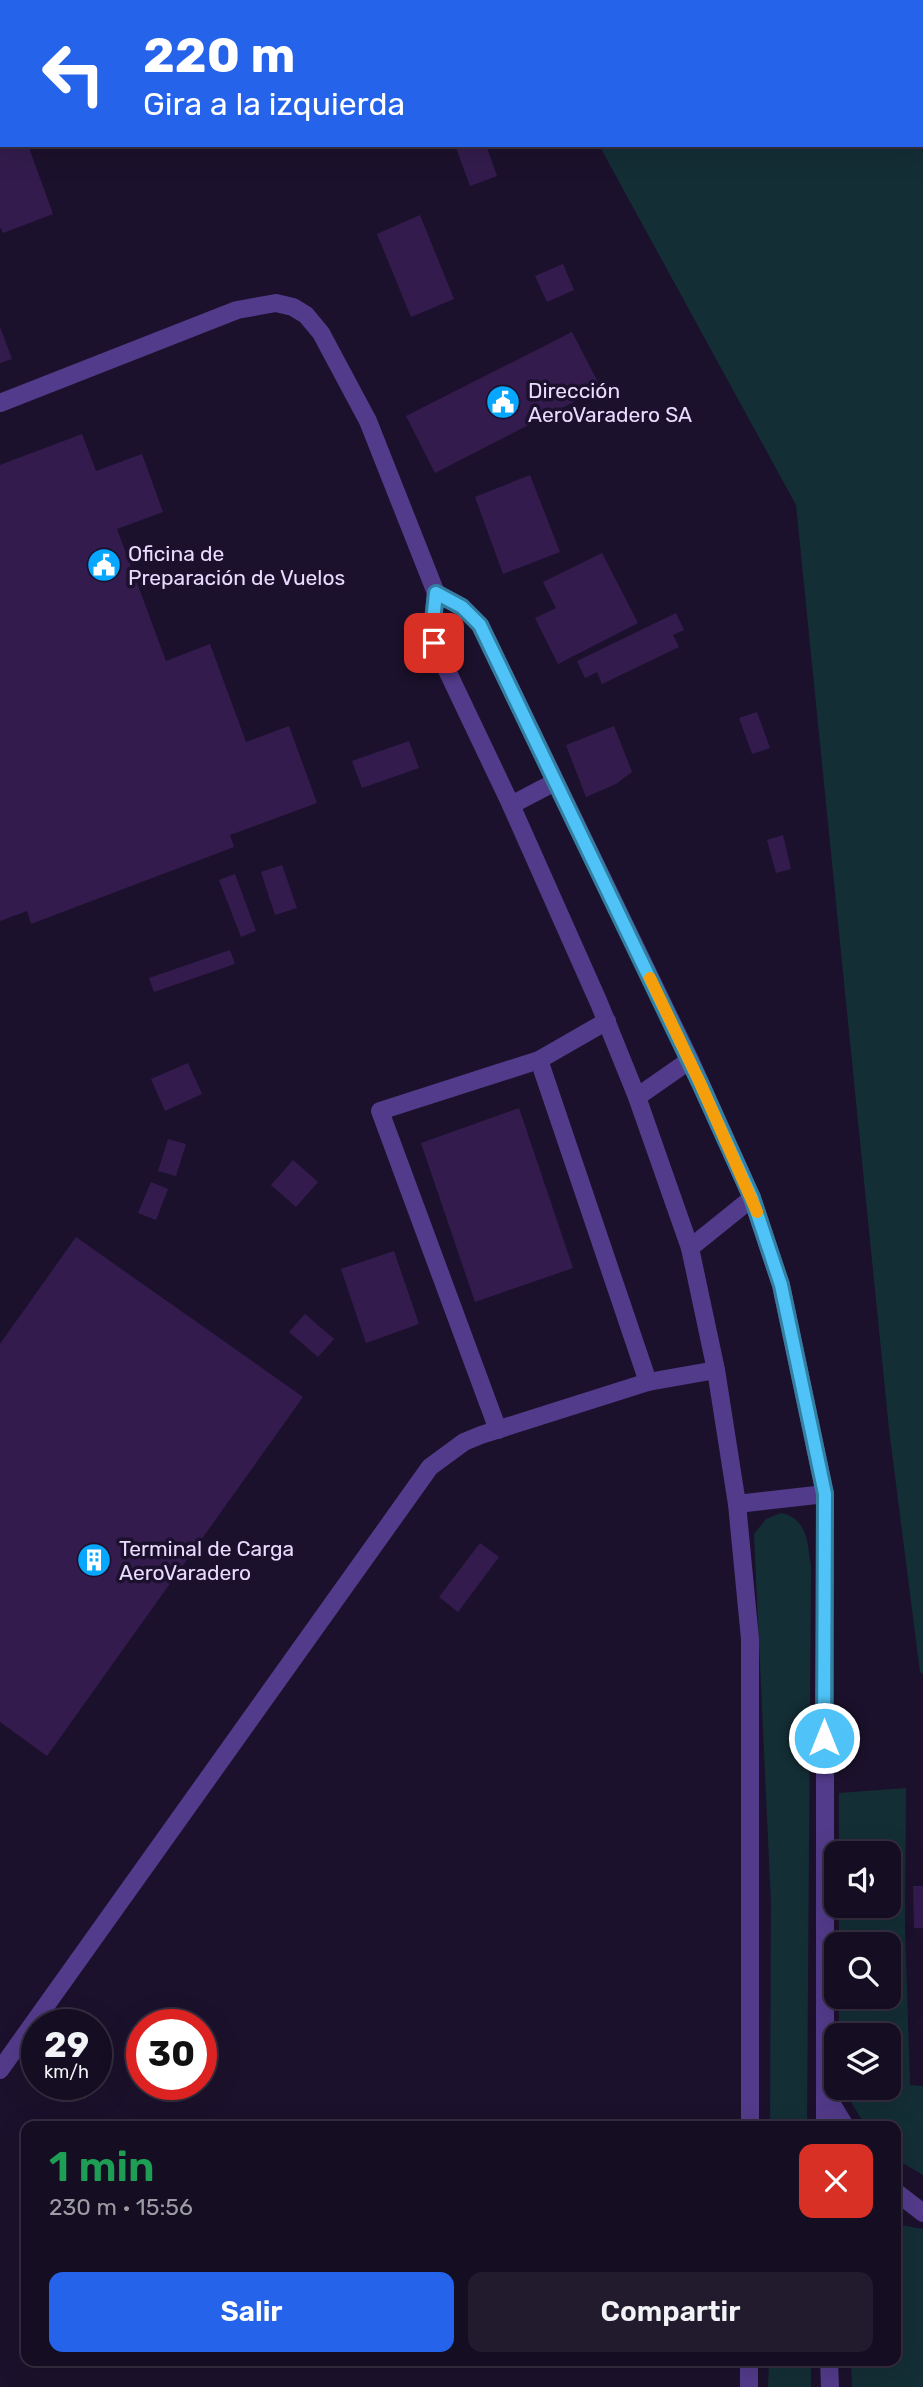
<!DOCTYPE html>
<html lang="es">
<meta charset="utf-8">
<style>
body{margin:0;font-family:Rubik,sans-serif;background:#221b2e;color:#f1f3f6;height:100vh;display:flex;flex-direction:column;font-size:26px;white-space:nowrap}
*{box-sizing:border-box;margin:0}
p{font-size:23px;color:#9d9ca5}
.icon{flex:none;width:38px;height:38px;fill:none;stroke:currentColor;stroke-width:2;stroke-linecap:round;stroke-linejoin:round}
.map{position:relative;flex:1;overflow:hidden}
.details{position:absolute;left:21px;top:2121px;width:880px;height:245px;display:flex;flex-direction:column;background:#150d21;border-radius:14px;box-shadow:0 7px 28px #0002,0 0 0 2px #342d3f}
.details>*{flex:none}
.banner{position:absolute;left:0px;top:0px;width:924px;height:147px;box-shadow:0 7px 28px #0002,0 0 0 2px #342d3f;background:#2563eb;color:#fff;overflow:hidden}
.tools{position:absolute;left:824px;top:1841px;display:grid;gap:14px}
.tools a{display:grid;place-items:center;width:77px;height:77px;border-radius:14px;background:#150d21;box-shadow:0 7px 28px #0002,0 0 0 2px #342d3f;font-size:35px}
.speed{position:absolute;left:21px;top:2009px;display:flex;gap:14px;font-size:35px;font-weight:700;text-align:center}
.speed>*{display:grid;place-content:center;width:91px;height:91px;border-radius:50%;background:#150d21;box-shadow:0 7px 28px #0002,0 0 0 2px #342d3f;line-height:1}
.speed small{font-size:18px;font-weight:400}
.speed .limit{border:10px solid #d22;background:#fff;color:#111}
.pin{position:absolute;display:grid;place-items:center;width:60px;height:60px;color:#fff;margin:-30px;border-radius:14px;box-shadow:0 4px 10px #0006}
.me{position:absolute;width:77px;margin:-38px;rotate:0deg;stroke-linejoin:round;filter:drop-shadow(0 0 5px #0008)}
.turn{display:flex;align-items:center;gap:24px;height:147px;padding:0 28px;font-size:32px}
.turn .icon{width:91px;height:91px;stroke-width:2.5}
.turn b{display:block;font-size:49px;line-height:60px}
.round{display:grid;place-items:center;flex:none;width:74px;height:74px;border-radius:14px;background:#221b2e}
.head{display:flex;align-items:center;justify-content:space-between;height:119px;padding:0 28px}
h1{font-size:42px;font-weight:600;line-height:52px;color:#1e9e55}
.cta{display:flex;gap:14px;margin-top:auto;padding:14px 28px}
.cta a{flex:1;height:80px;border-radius:14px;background:#2563eb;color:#fff;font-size:28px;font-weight:600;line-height:80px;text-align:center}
.cta a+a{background:#221b2e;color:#f1f3f6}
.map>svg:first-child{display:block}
.green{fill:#142e36}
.building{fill:#331c4d}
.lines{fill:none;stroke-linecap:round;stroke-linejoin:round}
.service{stroke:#533b8b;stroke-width:18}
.minor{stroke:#533b8b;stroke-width:18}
.route-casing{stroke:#337fa1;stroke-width:18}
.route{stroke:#4fc3f7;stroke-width:12}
.slow{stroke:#f59e0b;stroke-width:12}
.labels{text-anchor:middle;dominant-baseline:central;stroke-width:7;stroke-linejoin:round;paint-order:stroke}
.poi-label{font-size:21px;fill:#e9dbff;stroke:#1c112c;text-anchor:start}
</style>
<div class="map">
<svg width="923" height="2387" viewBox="0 0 923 2387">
<rect width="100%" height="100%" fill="#1c112c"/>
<g class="green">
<polygon points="452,0 923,0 923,1674 920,1672 889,1429 796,505 599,145 922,145 922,2 452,2"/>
<path d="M 781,1513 C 808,1519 807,1542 811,1566 L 807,2126 L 770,2126 L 771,1903 L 754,1534 L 766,1519 Z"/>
<polygon points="906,1788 905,1927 910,2085 923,2086 923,2175 896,2159 896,2126 866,2126 852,2104 846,2088 889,2088 889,2035 839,2035 839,1997 889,1997 889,1944 839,1944 839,1906 889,1906 889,1853 839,1853 839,1793"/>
<polygon points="896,2221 901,2225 923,2229 923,2387 852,2387 851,2361 896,2361"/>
<polygon points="769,2361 811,2361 811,2387 768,2387"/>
</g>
<g class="building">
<polygon points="0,145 28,145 53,214 3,233 0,227"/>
<polygon points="455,145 486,145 497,176 470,186"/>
<polygon points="420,215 454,299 411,317 377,234"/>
<polygon points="563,264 574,290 547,302 535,276"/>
<polygon points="0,327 12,359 0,363"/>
<polygon points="572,332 601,388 435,473 406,416"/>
<polygon points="82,434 96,471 142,454 163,512 117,529 166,661 210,644 246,742 289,726 317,803 230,835 234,847 31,924 27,911 0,921 0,465"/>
<polygon points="530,475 560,552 503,574 475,497"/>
<polygon points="602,553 638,623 558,664 535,618 556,608 543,582"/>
<polygon points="676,613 684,630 673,635 679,647 602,684 597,672 585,678 577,661"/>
<polygon points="757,712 770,748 752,754 739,718"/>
<polygon points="614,726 632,772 616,784 586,797 566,745"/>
<polygon points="409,741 419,768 362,788 352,761"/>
<polygon points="783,835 791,869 776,873 767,840"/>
<polygon points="282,865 297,908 275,915 261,872"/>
<polygon points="235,874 256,931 241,937 219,880"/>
<polygon points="230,950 235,964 154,992 149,978"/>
<polygon points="188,1063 202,1094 165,1111 151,1079"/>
<polygon points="519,1108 573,1268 475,1302 421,1143"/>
<polygon points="168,1139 186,1144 176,1176 158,1171"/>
<polygon points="293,1160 318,1182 296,1207 271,1185"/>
<polygon points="151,1182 168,1189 156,1220 138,1213"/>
<polygon points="76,1237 303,1397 47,1756 0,1722 0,1344"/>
<polygon points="394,1251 419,1324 366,1343 341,1269"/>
<polygon points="305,1314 334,1339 318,1357 289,1332"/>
<polygon points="480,1543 499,1557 458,1612 439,1597"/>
<polygon points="913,1886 923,1886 923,1928 914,1928"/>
</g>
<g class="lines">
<g class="service">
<polyline points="0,403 237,310 276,303 293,307 306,315 321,333 368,421 436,593"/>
<polyline points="511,805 555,782"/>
<polyline points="539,1060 648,1382"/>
<polyline points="637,1097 690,1060"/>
<polyline points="690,1248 752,1198"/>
<polyline points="498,1430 380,1111 539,1060 607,1021"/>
<polyline points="737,1504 716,1370 690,1248 637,1097 599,1003 511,805 434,643 433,621 436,593 462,607 480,625 690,1060 752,1198 781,1285 825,1494"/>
<polyline points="0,2070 430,1467 464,1442 481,1435 648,1382 716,1370"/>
</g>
<g class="minor">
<polyline points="825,2093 845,2126"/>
<polyline points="750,2126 750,1639 737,1504 825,1494 825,2126"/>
<polyline points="896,2192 923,2213"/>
<polyline points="829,2361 830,2387"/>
<polyline points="749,2387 749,2361"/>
</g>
</g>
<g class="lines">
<g class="route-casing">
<polyline id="route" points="434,643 433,621 436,593 462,607 480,625 700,1083 752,1198 781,1285 825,1494 824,1738"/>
</g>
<use href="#route" class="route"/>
<polyline class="slow" points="650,978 700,1083 757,1212"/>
</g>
<defs>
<g id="civic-disc" transform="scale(1.75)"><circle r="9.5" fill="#07a7ff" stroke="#1c112c"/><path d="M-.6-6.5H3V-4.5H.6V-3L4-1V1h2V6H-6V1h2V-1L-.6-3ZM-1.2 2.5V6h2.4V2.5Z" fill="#fff"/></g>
<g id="building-disc" transform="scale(1.75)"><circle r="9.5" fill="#07a7ff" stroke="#1c112c"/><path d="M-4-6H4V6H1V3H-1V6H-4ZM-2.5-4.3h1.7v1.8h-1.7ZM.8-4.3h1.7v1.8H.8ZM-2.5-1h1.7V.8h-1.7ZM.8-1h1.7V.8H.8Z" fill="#fff"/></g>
</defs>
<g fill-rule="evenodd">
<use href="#civic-disc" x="503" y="402"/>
<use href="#civic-disc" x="104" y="565"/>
<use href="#building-disc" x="94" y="1560"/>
</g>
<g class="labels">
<g class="poi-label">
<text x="528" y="390">Dirección<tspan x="528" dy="24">AeroVaradero SA</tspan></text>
<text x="128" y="553">Oficina de<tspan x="128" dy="24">Preparación de Vuelos</tspan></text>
<text x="119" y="1548">Terminal de Carga<tspan x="119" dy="24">AeroVaradero</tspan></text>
</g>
</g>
</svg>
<div class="tools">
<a><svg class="icon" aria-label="sound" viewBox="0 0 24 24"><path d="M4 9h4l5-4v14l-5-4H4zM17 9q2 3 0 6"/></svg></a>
<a><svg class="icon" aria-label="search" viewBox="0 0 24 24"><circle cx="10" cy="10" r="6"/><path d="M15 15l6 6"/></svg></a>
<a><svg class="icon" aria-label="layers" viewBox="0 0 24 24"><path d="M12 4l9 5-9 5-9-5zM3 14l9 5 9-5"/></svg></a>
</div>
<div class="speed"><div>29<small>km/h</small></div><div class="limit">30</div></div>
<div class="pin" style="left:434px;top:643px;background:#d93025"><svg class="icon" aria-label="arrive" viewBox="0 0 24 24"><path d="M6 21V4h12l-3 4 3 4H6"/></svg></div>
<svg class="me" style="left:824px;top:1738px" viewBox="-20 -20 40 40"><circle r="17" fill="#4fc3f7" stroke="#fff" stroke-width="3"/><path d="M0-11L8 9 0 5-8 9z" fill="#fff"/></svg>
<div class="banner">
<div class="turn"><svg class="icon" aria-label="left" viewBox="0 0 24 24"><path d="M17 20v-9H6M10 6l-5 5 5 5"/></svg><div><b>220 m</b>Gira a la izquierda</div></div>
</div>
<section class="details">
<div class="head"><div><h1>1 min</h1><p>230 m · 15:56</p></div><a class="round" style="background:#d93025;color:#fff"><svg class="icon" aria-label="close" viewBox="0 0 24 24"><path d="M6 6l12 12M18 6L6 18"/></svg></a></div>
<div class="cta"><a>Salir</a><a>Compartir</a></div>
</section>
</div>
